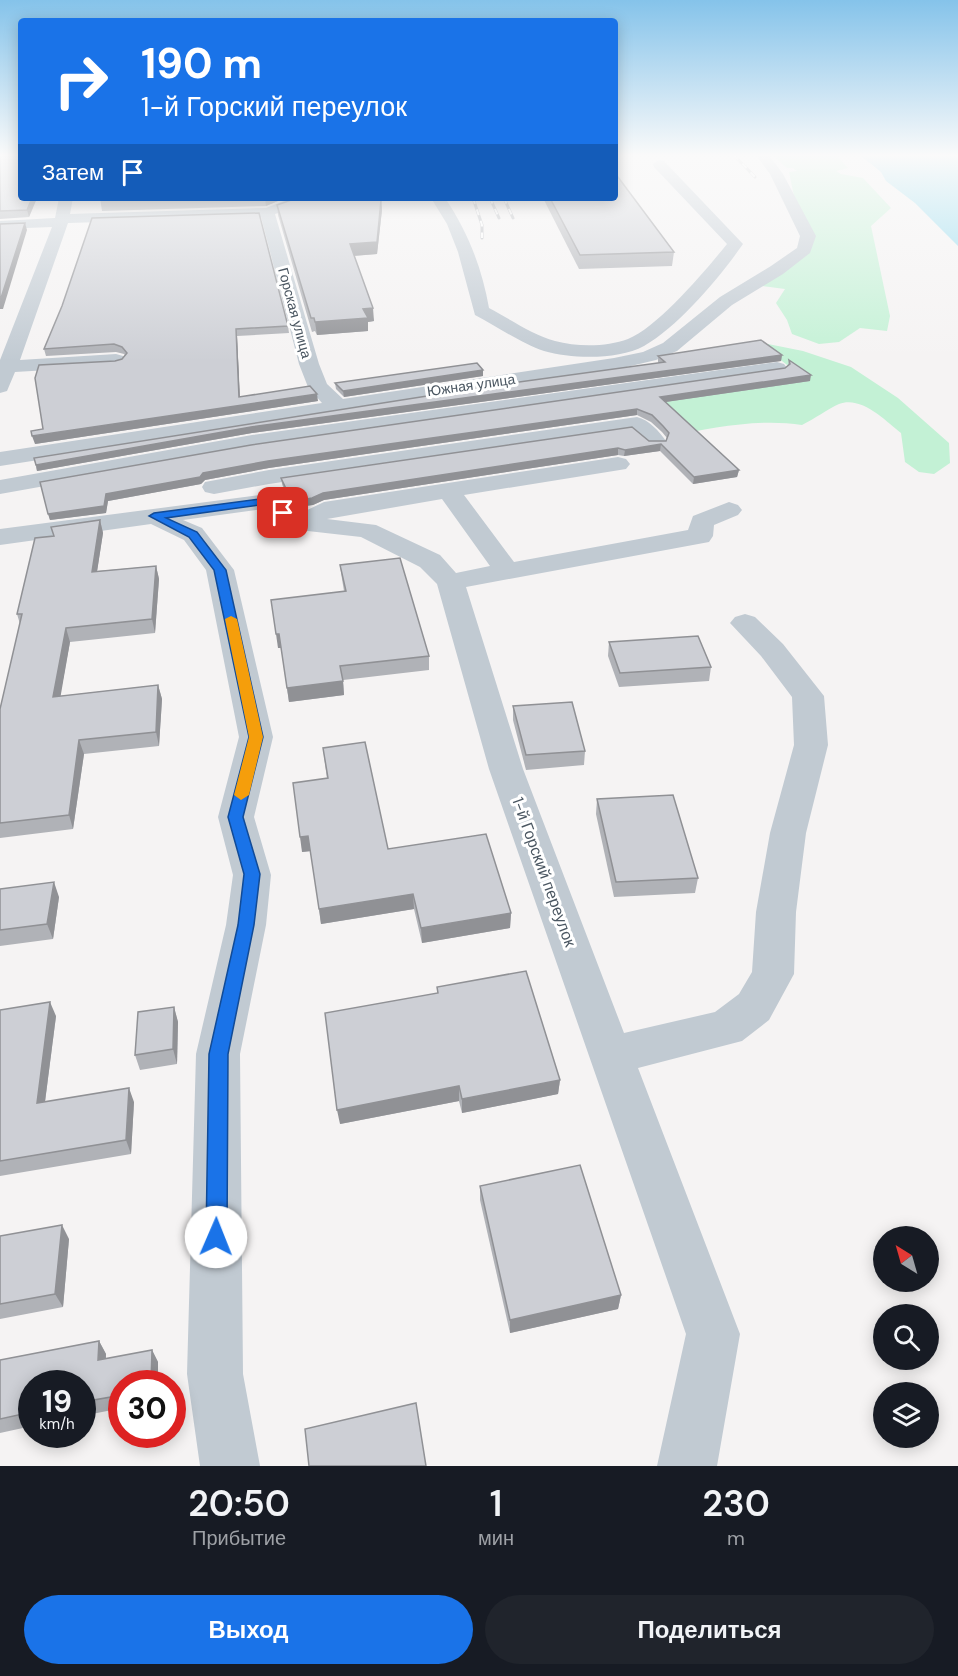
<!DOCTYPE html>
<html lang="ru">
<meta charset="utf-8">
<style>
body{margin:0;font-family:"DM Sans",sans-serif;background:#20242c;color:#f1f3f6;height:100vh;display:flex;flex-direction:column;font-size:22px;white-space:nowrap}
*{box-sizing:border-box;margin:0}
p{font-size:20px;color:#9ea1a6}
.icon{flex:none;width:33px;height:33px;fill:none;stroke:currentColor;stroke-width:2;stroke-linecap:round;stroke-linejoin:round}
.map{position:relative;height:1466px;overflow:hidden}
.sheet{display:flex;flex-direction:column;background:#171b24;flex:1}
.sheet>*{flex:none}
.banner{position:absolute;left:18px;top:18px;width:600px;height:183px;border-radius:6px;box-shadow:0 3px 15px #0003;background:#1a73e8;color:#fff;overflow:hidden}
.needle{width:39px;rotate:323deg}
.tools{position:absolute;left:873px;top:1226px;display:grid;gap:12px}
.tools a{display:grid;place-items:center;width:66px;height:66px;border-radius:50%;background:#171b24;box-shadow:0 3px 15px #0003;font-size:30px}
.speed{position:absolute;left:18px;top:1370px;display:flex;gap:12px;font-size:30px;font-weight:700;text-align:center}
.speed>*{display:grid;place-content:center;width:78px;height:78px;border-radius:50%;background:#171b24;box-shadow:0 3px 15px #0003;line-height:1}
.speed small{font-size:15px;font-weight:400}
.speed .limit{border:9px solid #d22;background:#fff;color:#111}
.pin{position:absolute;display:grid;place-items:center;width:51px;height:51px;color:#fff;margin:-26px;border-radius:12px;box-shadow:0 3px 9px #0006}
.me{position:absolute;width:66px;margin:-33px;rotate:1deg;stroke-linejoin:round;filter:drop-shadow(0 0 4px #0008)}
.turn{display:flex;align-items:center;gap:21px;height:126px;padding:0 24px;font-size:27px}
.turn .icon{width:78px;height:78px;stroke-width:2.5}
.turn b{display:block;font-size:42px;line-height:51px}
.then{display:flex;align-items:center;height:57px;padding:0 24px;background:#0003;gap:12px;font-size:22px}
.eta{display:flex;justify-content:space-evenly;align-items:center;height:102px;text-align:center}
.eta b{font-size:36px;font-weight:600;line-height:42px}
.primary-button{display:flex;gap:12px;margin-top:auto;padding:12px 24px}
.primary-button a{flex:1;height:69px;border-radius:36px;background:#1a73e8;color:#fff;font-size:24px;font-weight:600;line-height:69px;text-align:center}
.primary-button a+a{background:#20242c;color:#f1f3f6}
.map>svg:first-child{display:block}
.green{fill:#c3f1d5}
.water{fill:#90daee}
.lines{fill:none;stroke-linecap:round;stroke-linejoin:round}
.minor{fill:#c1cad2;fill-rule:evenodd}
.rail-casing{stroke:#b5b8bd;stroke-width:3}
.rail{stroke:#fff;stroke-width:2;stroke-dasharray:6;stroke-linecap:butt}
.wall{fill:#b0b2b7}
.shaded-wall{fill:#909195}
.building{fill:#cdcfd5;stroke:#909195;stroke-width:1.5}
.route{fill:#1a73e8;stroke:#114b97;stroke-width:1.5}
.slow{fill:#f59e0b}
.labels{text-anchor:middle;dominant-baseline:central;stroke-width:6;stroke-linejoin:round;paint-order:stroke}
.far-street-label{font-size:14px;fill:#4a5661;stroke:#fff}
.street-label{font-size:16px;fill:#4a5661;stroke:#fff}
</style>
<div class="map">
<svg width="958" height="1466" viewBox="0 0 958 1466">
<rect width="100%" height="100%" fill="#f5f3f3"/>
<g class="green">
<polygon points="773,155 836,155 848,168 836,171 841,174 863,178 891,208 871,226 890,316 887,331 860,328 839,342 819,344 792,334 787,320 776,303 785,289 762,286 810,249 796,206 789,172 797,171 793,168 787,168"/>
<path d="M 768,344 L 803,351 L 851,367 L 898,398 L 949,443 L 950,463 L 934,474 L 919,472 L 905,462 L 901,433 C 886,421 861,395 839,404 C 828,409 814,419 802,425 C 759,418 712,428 670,436 L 642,405 L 799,374 L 761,345 Z"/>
</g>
<polygon class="water" points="860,155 958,155 958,246 915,203 886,181 881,172"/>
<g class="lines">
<g class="minor">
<polygon points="756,155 769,155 783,174 816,236 810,253 783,274 732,305 677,351 656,360 614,370 0,466 0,452 322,403 308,387 299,364 261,217 68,223 20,360 116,354 123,356 126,360 123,364 116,366 15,372 7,391 0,393 0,360 52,227 0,229 0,221 55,218 59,198 73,198 70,214 266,208 291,198 305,198 302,205 275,214 319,364 327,384 343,399 614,358 643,352 663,343 720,297 771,266 797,248 800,236 770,174"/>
<path d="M 659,160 L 664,161 L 743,244 C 720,277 679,326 644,346 C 618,360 572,359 544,351 C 522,344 496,326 475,315 L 458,252 L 447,224 L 431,198 L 445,198 C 468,232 482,268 489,308 C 510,319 533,335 555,341 C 577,347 607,347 628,339 C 658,327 706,270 727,244 L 654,167 L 653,164 Z"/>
<polygon points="777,362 784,364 787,368 784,372 252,449 0,494 0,480 252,435"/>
<path d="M 637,417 C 649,420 659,431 666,441 L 663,446 C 648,450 642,441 632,431 L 269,484 L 214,494 L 205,492 L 202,487 L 205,482 L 269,470 Z"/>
<path d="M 618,457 L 626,459 L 630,464 L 626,469 L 464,495 L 514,562 L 688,530 L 693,516 L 729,502 L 738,505 L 742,510 L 738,515 L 714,525 L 713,536 L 709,542 L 466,587 L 523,769 L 624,1033 L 715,1012 L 739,994 L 752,972 L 756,912 L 770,833 L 794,745 L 792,697 L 761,656 L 730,623 L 735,617 L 745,614 L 755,617 L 783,644 L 824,696 L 828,745 L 806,833 L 796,912 L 794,974 L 769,1020 L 742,1041 L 638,1068 L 740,1334 L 717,1466 L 657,1466 L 686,1334 L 489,769 L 437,584 L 420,567 L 361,537 L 290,529 L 263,509 L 183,520 L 202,528 L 234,570 L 273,737 L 254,817 L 271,875 L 266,925 L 240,1054 L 243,1374 L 260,1466 L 200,1466 L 187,1374 L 196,1054 L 226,925 L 233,875 L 218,817 L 239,737 L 206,570 L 184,540 L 151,524 L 0,545 L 0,529 L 268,494 L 277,496 L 301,513 L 324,502 ZM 442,499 L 490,566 L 456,573 L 440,555 L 376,525 L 327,519 Z"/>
</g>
<g class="rail-casing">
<g id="rail">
<polyline points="734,155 755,177"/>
<polyline points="473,198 482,225 482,238"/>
<polyline points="490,198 499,218"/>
<polyline points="504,198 513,218"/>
</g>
</g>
<use href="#rail" class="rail"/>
</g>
<g class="wall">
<polygon points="0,155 37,198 29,217 0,219"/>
<polygon points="100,198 285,198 266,206 102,211"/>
<polygon points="543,198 615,198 674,252 672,266 579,269"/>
<polygon points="318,199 381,200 382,210 377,254 354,256 374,321 368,322 368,331 317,335 315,331 312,332 278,215 277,205"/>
<polygon points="62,306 288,326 289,333 237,336 240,397 318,401 35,444 43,429 115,361 122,359 125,355 124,354 116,352 46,356 44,349"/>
<polygon points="782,355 781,361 252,433 37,471 34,458 659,363 658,362 658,356"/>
<polygon points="789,360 810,381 665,402 739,470 737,477 693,484 660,451 624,456 618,455 324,500 313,505 297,507 289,502 282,484 281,478 649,441 666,441 667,438 662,432 651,422 637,415 269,468 205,480 201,484 108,501 106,513 50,520 40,482 785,368 788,365"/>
<polygon points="483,370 483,376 344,397 336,389 335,383"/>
<polygon points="100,520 103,533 97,571 156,566 159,579 155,633 70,642 60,696 158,685 162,699 159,746 84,754 73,829 0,838 0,709 20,624 17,614 54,536"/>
<polygon points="340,565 429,656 429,670 343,680 344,695 289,702 281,648 278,648 344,591 342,579"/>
<polygon points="609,642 711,667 709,681 619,687 608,656"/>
<polygon points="513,706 585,751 584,765 526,770 513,720"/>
<polygon points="323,748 388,849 511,913 510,928 422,943 414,909 321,924 311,851 302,852 327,779"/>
<polygon points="597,799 698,878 695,893 614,897 596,814"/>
<polygon points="0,889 59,897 53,939 0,946"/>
<polygon points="437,987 560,1080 558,1094 462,1113 459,1101 340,1124 437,993"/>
<polygon points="174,1007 178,1022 177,1064 140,1070 135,1055"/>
<polygon points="0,1010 56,1016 45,1102 134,1102 131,1154 0,1176"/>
<polygon points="480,1186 621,1295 618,1309 510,1333 480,1200"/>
<polygon points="0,1236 69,1239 63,1307 0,1319"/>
<polygon points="99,1341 106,1354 106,1359 152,1350 158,1362 158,1383 122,1383 122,1408 82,1416 82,1383 32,1383 32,1426 0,1433 0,1360"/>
</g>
<g class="shaded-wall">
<polygon points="32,198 37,198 29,217 27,210"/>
<polygon points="265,198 285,198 266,206"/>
<polygon points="381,200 382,210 377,254 351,256 350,244"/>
<polygon points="25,223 27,230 3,309 0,309 0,301"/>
<polygon points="373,308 374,321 368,322 368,331 317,335 315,322 363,309"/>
<polygon points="236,329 237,336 240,405 239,397"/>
<polygon points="782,355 781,361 252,433 37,471 36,465 251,427"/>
<polygon points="483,370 483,376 344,397 343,391"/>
<polygon points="811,375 810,381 659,403 660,397"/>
<polygon points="317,394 318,401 35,444 32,436"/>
<polygon points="637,409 637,415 269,468 205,480 201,484 108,501 106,513 50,520 48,514 106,494 203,473 268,461"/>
<polygon points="661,444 660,451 624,456 625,450"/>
<polygon points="618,448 618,455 324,500 313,505 297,507 296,501 323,493"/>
<polygon points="739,470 737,477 693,484 694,477"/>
<polygon points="100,520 103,533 95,585 92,572"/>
<polygon points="156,566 159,579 155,633 152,619"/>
<polygon points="66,628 70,642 58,711 53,697"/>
<polygon points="276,634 279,634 281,648 278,648"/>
<polygon points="343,681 344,695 289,702 287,688"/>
<polygon points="158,685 162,699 159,746 156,732"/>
<polygon points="79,740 84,754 73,829 69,815"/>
<polygon points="308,836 311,851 302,852 300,837"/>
<polygon points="54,882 59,897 53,939 47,924"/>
<polygon points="413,894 414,909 321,924 319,909"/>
<polygon points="511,913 510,928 422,943 421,928"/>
<polygon points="50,1002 56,1016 43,1117 37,1103"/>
<polygon points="174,1007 178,1022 177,1064 173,1049"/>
<polygon points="560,1080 558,1094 462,1113 462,1099"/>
<polygon points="459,1086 459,1101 340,1124 337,1110"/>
<polygon points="129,1088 134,1102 131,1154 126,1140"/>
<polygon points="62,1225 69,1239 63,1307 55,1294"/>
<polygon points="621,1295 618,1309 510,1333 510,1320"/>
<polygon points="99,1341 106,1354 105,1373 98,1360"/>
<polygon points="152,1350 158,1362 158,1383 151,1383"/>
</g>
<g class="building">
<polygon points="0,155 21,155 21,198 32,198 27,210 0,211"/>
<polygon points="615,173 674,252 580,255 550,198 615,198"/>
<polygon points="100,198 166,198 99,200"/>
<polygon points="297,198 318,198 318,199 381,200 377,242 350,244 373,308 363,309 368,318 315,322 314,318 311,318 277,205"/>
<polygon points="259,213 288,326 236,329 239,397 310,386 317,394 32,436 31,431 43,429 35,378 39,365 115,361 122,359 127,353 122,347 114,344 44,349 62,306 92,218"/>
<polygon points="25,223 0,301 0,224"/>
<polygon points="761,340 782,355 251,427 36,465 34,458 497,385 665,362 658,356"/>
<polygon points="789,360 811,375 660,397 739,470 694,477 661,444 625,450 618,448 323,493 312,498 296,501 289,495 281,478 632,427 649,441 666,441 669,433 663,426 652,415 637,409 268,461 203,473 200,477 106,494 104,506 48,514 40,482 251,445 785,368 790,364"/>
<polygon points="477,363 483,370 343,391 335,383"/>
<polygon points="100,520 92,572 156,566 152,619 66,628 53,697 158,685 156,732 79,740 69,815 0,823 0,709 22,614 17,614 35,538 54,536 51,527"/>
<polygon points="400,558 429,656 340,666 343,681 287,688 279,634 276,634 271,600 346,591 340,565"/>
<polygon points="698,636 711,667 620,673 609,642"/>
<polygon points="572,702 585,751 526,755 513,706"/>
<polygon points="365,742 388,849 486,834 511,913 421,928 413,894 319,909 308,836 300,837 293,783 328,778 323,748"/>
<polygon points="673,795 698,878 616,882 597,799"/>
<polygon points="54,882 47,924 0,930 0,889"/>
<polygon points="526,971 560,1080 462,1099 459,1086 337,1110 325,1013 438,993 437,987"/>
<polygon points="50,1002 37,1103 129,1088 126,1140 0,1161 0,1010"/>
<polygon points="174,1007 173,1049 135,1055 138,1012"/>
<polygon points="580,1165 621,1295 510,1320 480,1186"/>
<polygon points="62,1225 55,1294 0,1304 0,1236"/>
<polygon points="99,1341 98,1360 152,1350 151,1383 122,1383 122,1395 82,1402 82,1383 32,1383 32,1412 0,1419 0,1360"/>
<polygon points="416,1403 426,1466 309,1466 305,1429"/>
</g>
<linearGradient id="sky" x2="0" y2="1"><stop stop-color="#85c3ea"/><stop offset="0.43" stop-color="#fafafa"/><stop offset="1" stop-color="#fafafa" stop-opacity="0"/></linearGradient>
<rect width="958" height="361" fill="url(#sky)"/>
<polygon class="route" points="268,498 287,510 287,515 280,515 266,504 166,518 197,532 226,570 263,737 243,817 260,874 254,925 228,1054 227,1237 224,1244 216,1247 209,1244 206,1237 209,1054 238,925 244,874 228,817 249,737 214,570 189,537 149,516 154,513"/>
<polygon class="slow" points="231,616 237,619 263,737 249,795 241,800 234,795 249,737 225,619"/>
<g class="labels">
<g class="far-street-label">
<text transform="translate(295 313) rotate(75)">Горская улица</text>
<text transform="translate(471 385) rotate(-8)">Южная улица</text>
</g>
<g class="street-label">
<text transform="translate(544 872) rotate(70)">1-й Горский переулок</text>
</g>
</g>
</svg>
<div class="tools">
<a><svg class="needle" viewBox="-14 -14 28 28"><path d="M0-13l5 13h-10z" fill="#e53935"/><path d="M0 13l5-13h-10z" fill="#9ea1a6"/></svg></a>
<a><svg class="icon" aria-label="search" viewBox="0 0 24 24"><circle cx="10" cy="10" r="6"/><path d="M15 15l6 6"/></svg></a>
<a><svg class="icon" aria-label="layers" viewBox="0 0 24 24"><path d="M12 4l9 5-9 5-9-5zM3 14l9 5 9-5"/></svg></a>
</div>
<div class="speed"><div>19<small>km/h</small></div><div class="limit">30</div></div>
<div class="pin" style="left:283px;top:513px;background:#d93025"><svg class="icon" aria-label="arrive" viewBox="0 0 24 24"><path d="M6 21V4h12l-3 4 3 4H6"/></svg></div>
<svg class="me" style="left:216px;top:1237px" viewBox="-20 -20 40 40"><circle r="19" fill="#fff"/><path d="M0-13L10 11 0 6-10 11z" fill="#1a73e8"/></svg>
<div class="banner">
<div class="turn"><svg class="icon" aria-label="right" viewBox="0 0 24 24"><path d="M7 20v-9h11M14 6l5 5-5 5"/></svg><div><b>190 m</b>1-й Горский переулок</div></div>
<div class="then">Затем<svg class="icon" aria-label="arrive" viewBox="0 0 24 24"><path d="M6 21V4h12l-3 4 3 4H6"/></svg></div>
</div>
</div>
<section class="sheet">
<div class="eta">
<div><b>20:50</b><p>Прибытие</p></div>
<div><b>1</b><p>мин</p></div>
<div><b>230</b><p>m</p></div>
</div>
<div class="primary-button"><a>Выход</a><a>Поделиться</a></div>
</section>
